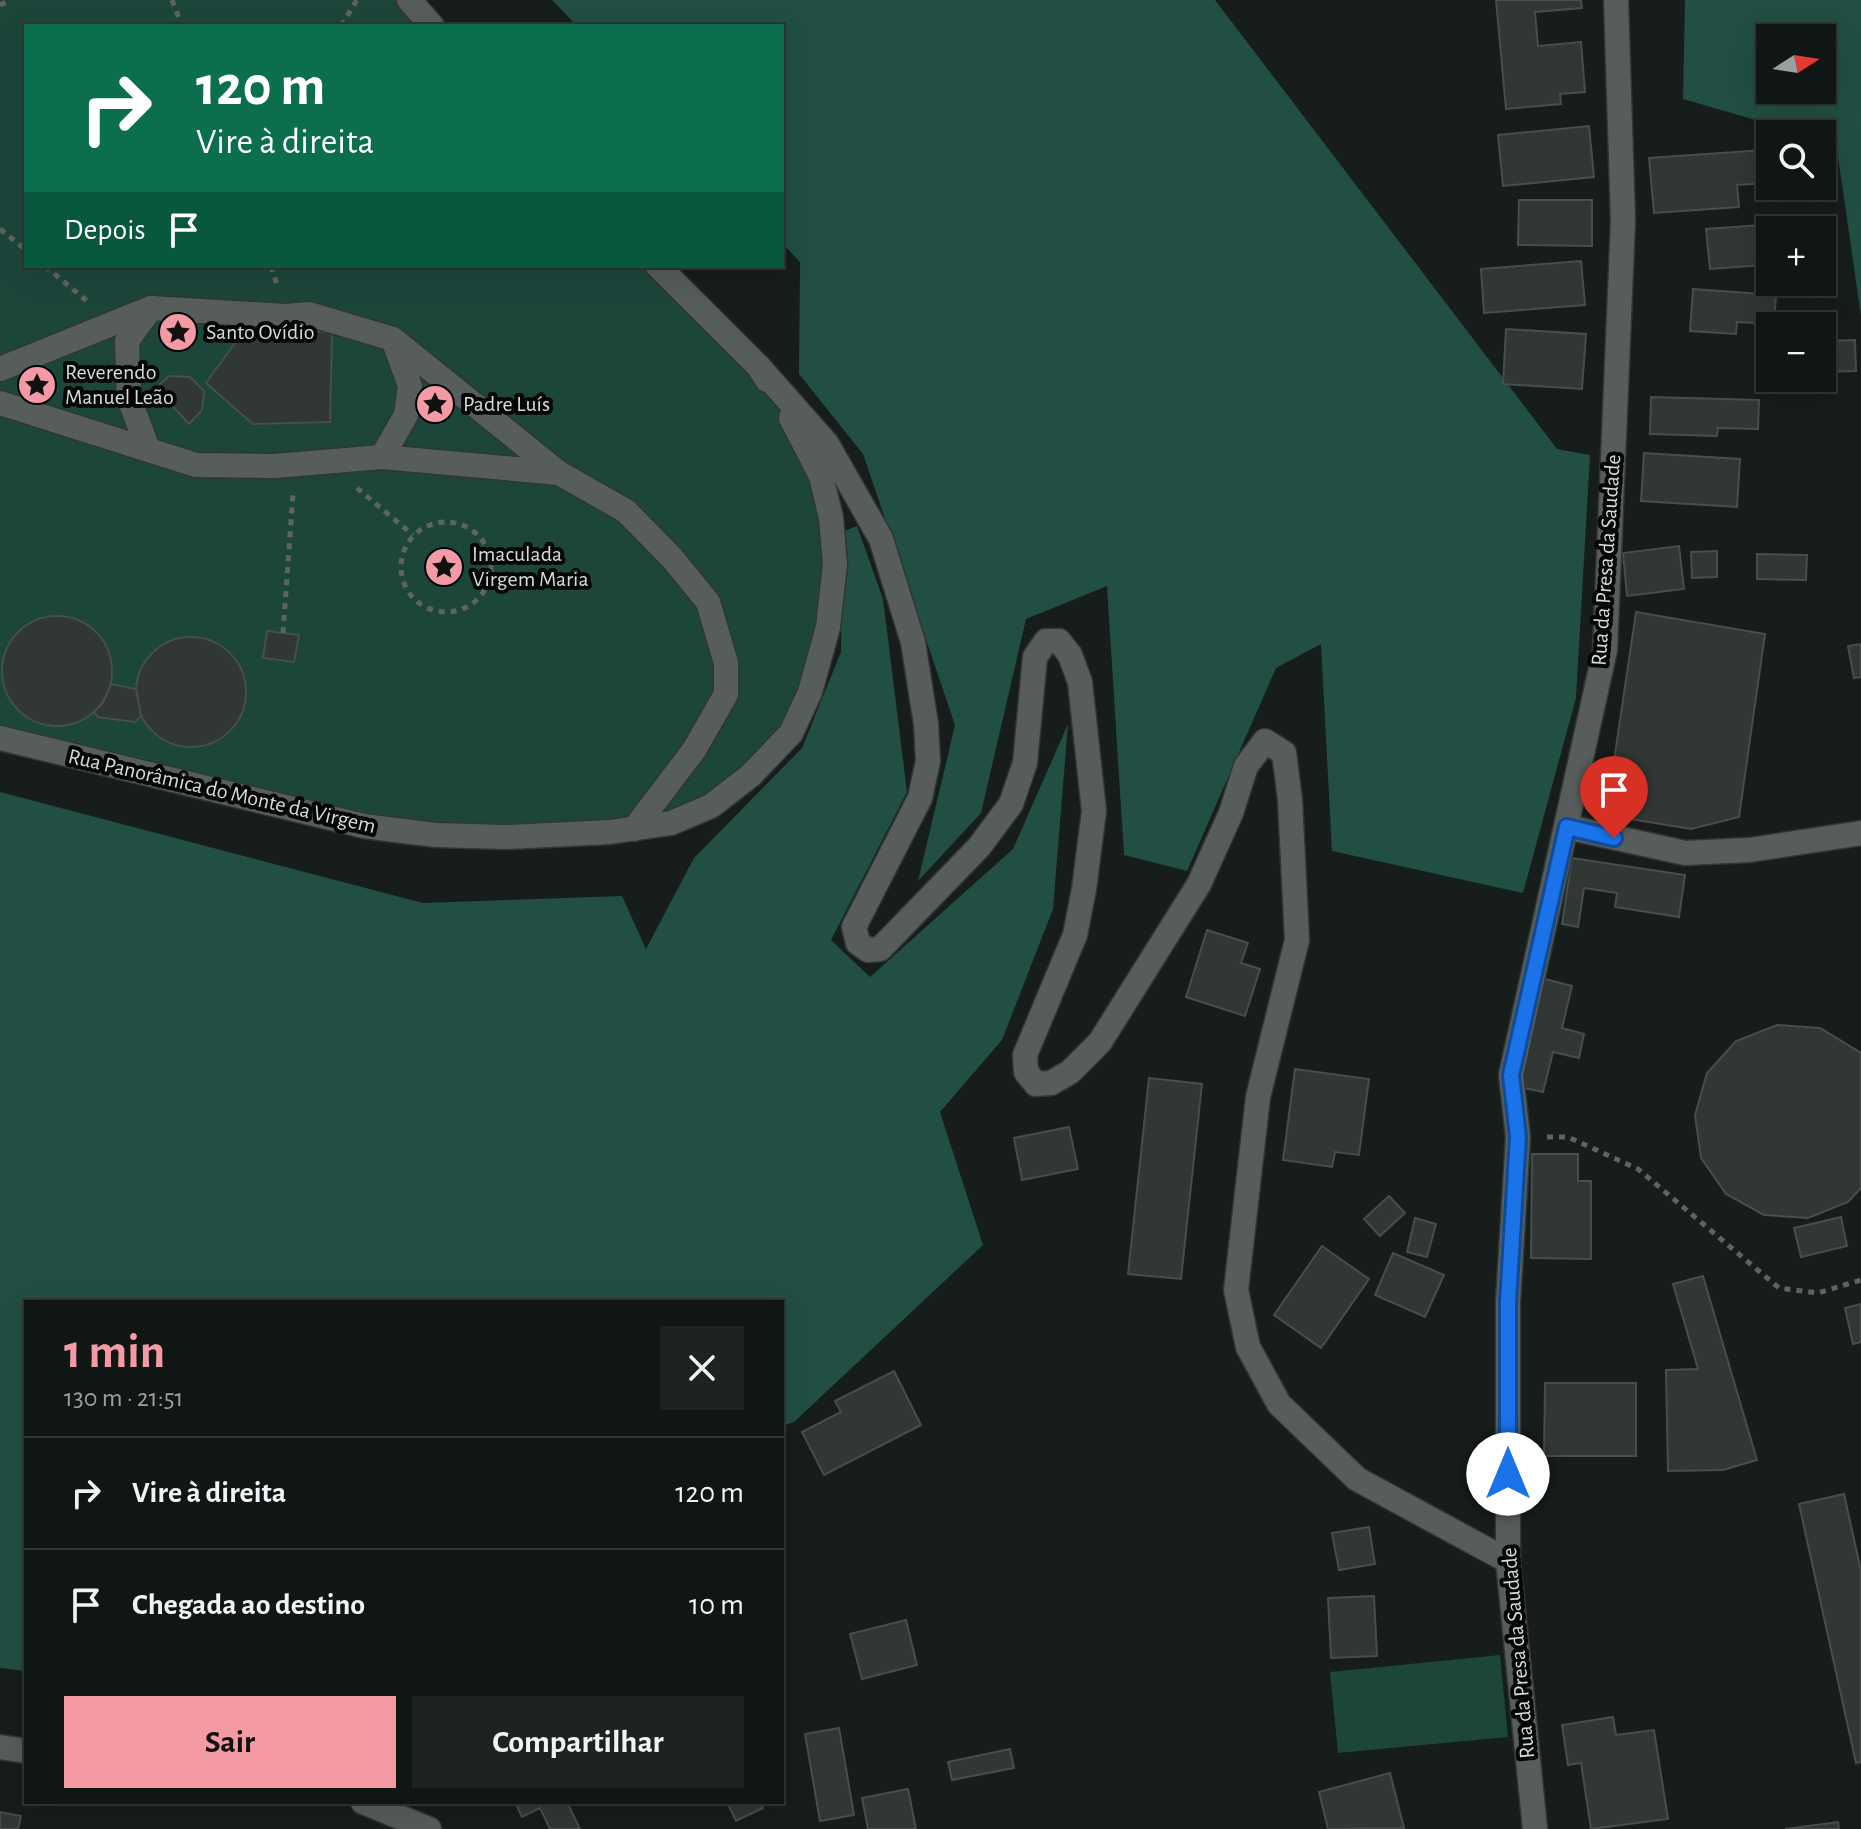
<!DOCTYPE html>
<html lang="pt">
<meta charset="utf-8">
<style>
body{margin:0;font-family:"Alegreya Sans",sans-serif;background:#1e2322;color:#f1f3f6;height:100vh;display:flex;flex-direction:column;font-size:30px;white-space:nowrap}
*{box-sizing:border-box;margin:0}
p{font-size:26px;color:#9c9fa0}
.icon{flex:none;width:44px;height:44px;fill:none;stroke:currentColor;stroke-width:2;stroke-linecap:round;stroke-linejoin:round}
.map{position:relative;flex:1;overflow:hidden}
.side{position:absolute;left:24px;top:1300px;width:760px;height:504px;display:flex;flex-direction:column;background:#101614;border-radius:0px;box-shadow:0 8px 32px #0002,0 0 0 2px #303534}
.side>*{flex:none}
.banner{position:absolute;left:24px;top:24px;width:760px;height:244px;border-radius:0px;box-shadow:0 8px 32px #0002,0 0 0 2px #303534;background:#0b6e4f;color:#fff;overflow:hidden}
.needle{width:52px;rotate:78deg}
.buttons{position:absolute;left:1756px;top:24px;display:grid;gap:16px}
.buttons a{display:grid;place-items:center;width:80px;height:80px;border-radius:0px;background:#101614;box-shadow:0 8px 32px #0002,0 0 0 2px #303534;font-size:40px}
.pin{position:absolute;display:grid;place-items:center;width:68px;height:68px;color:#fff;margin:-82px -34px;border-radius:50% 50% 50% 0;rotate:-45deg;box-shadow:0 0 8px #0007}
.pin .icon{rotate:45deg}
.me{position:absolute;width:88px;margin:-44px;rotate:0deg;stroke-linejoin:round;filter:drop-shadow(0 0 6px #0008)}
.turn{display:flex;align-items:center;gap:28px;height:168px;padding:0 40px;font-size:36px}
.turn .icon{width:104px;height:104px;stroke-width:2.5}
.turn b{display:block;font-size:56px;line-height:68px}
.then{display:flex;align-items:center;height:76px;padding:0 40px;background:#0003;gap:16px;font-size:30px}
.round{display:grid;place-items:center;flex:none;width:84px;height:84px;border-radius:0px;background:#1e2322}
.head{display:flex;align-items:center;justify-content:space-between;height:136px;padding:0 40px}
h1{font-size:48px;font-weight:700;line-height:60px;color:#f49aa4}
.primary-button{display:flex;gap:16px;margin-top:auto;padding:16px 40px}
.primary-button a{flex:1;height:92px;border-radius:0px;background:#f49aa4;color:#111;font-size:32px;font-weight:700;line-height:92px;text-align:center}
.primary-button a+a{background:#1e2322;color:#f1f3f6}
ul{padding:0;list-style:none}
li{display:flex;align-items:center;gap:24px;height:112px;padding:0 40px;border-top:2px solid #303534}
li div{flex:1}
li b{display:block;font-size:30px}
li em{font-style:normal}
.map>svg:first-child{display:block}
.green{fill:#1d463b}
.forest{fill:#214f43;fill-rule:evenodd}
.building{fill:#303735;stroke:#474e4b;stroke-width:2}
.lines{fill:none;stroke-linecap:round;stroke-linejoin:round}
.minor-casing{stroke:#313634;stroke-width:27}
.path{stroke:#5e6462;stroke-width:5;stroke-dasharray:6 6;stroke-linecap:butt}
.minor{stroke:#565d5b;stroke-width:24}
.route-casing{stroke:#114b97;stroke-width:20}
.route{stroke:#1a73e8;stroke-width:14}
.labels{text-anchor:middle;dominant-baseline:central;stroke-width:8;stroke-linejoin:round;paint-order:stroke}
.poi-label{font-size:22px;fill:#d6dbd9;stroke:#050606;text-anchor:start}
.street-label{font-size:22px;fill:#d6dbd9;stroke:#050606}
</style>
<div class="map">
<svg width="1861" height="1829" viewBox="0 0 1861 1829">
<rect width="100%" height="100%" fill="#161d1a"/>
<g class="green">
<polygon points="0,0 409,0 432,26 26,26 26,266 658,266 759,367 804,440 831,518 810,692 751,775 671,823 436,835 0,738"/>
<polygon points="1500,1655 1508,1737 1338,1753 1330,1672"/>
</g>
<g class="forest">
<polygon points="552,0 1215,0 1557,449 1590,455 1576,698 1523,893 1332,851 1321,644 1276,668 1187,871 1124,855 1107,586 1026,619 981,813 918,881 955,725 863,454 799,374 800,262 782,243 782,26 577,26"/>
<path d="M 1685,0 L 1861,0 L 1861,316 L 1836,143 L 1822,139 L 1822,134 L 1804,134 L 1683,99 ZM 1770,38 L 1822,38 L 1822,90 L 1770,90 Z"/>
<polygon points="857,526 883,599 907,792 831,940 870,977 1013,849 1068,724 1053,909 1002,1040 940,1112 983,1245 794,1422 782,1426 782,1302 26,1302 26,1671 0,1668 0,792 423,903 622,896 646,949 694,858 802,748 841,652 842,532"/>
</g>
<g class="building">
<polygon points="1496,0 1581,0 1582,8 1535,12 1538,46 1581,42 1585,92 1560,94 1561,104 1506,109"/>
<polygon points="1589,126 1594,177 1503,186 1498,135"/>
<polygon points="1764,150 1766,183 1737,185 1739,207 1654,213 1649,158"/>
<polygon points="1519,200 1592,200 1592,246 1518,245"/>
<polygon points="1761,225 1764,265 1710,269 1706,229"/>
<polygon points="1581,261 1585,305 1484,313 1481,269"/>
<polygon points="1693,289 1776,295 1774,324 1737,322 1736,334 1690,331"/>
<polygon points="245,329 332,332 330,422 253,424 206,383"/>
<polygon points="1506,329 1586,334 1582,389 1503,384"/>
<polygon points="1855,340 1856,371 1822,372 1822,341"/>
<polygon points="169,376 190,377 204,391 202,410 189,424 156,388"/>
<polygon points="1651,397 1759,400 1758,429 1718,428 1717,436 1650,434"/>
<polygon points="1644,453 1740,459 1737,507 1641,501"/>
<polygon points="1679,546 1684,589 1627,596 1623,553"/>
<polygon points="1717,551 1717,577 1692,578 1691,552"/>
<polygon points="1757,554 1807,555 1806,580 1757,579"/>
<polygon points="1636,612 1765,634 1739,817 1691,829 1606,815"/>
<circle cx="57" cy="671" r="55"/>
<polygon points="267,631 299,635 294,662 263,658"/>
<circle cx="191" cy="692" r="55"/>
<polygon points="1861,644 1861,677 1854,678 1848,646"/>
<polygon points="111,684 136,689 141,716 135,722 98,717 94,712 103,703"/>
<polygon points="1572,858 1685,875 1679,917 1615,907 1617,893 1584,888 1578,927 1562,924"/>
<polygon points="1207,930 1248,943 1241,963 1260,969 1245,1016 1186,997"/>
<polygon points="1541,978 1572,986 1562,1028 1584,1034 1579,1058 1553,1052 1543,1092 1515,1086"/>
<polygon points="1777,1025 1820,1028 1861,1053 1861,1188 1848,1202 1808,1218 1764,1215 1726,1194 1701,1158 1695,1115 1707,1073 1736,1041"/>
<polygon points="1295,1069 1369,1079 1359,1155 1335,1152 1332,1167 1283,1160"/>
<polygon points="1149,1078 1202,1084 1181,1279 1128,1274"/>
<polygon points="1069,1127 1078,1169 1022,1180 1014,1138"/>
<polygon points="1532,1154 1578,1154 1578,1181 1591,1181 1591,1259 1531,1258"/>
<polygon points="1389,1196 1405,1213 1380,1236 1364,1219"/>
<polygon points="1841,1217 1847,1246 1801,1257 1794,1228"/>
<polygon points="1415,1218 1436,1224 1427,1257 1407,1252"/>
<polygon points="1322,1246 1369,1279 1321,1348 1274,1315"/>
<polygon points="1393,1253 1444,1275 1425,1317 1375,1295"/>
<polygon points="1703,1276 1757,1460 1723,1470 1668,1471 1666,1370 1698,1369 1673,1284"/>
<polygon points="1861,1304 1861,1342 1853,1344 1845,1308"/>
<polygon points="894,1371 921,1425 824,1475 802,1432 841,1412 835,1401"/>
<polygon points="1545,1383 1636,1383 1636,1456 1544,1456"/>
<polygon points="1844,1494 1861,1571 1861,1762 1856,1763 1799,1504"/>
<polygon points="1369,1527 1375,1564 1339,1570 1332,1533"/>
<polygon points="1374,1596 1377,1656 1331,1658 1328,1598"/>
<polygon points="906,1620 917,1665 862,1679 850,1634"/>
<polygon points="1613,1717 1616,1735 1654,1730 1668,1819 1591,1829 1581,1763 1568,1765 1562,1725"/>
<polygon points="839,1728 854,1815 820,1821 805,1734"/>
<polygon points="1010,1749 1014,1768 952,1780 948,1762"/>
<polygon points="1390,1773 1404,1828 1328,1829 1319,1792"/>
<polygon points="908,1789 916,1829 868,1829 862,1798"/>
<polygon points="515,1802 567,1802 580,1829 550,1829 540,1808 522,1817"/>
<polygon points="727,1802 760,1802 763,1808 736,1821"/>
<polygon points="0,1812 21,1816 18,1829 0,1829"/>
<polygon points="1838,1822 1839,1829 1785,1829"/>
</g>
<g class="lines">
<g class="minor-casing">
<g id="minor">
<polyline points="409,0 432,26"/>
<polyline points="658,266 759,367 767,380"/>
<polyline points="759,367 827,444 881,539 913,642 926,724 928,761 920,798 854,927 858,943 868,950 880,949 979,847 1011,804 1025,763 1035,657 1046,641 1059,641 1070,655 1080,682 1094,811 1084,889 1075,935 1025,1055 1026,1072 1036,1084 1051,1083 1070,1072 1100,1042 1199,884 1231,813 1246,766 1265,741 1284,753 1290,800 1297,940 1258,1097 1236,1290 1248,1347 1279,1404 1357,1479 1508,1561"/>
<polyline points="0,369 151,308 286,316 309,314 393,339 559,473 626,511 672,558 708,602 726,663 726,694 694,750 634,829"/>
<polyline points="0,403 196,465 274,466 382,457 559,473"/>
<polyline points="148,449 129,398 127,341 151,308"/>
<polyline points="382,457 406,415 410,386 394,342"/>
<polyline points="0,738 364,826 436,835 506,837 610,832 671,823 711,806 751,775 791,733 810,692 828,627 835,564 831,518 821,476 791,418"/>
<polyline points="1567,827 1685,853 1750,850 1861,833"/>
<polyline points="0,1747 26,1751"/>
<polyline points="363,1802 429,1829"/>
<polyline points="1535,1829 1508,1561 1508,1302 1518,1137 1511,1075 1605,650 1623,221 1616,0"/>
</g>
</g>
<g class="path">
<polyline points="172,0 182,26"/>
<polyline points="0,5 11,0"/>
<polyline points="341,26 357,0"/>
<polyline points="0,229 26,250"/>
<polyline points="45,266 87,301"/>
<polyline points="271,266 278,288"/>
<polyline points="357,488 413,535"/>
<circle cx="446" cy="567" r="45"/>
<polyline points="283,633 293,493"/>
<polyline points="1547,1137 1568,1137 1638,1169 1779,1288 1818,1293 1861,1280"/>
</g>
<use href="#minor" class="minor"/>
</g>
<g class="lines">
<g class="route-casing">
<polyline id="route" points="1508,1474 1508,1302 1518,1137 1511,1075 1567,827 1614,838"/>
</g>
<use href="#route" class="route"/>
</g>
<defs>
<g id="sight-disc" transform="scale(2)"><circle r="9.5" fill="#f49aa4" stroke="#050606"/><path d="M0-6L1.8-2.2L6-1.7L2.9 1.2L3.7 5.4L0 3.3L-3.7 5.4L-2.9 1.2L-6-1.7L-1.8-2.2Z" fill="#111"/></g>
</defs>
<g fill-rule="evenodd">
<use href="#sight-disc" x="178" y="332"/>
<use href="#sight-disc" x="37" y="385"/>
<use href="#sight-disc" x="435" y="404"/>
<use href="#sight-disc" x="444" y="567"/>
</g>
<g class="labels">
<g class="poi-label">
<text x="206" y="332">Santo Ovídio</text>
<text x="65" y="372">Reverendo<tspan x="65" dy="25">Manuel Leão</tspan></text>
<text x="463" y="404">Padre Luís</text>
<text x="472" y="554">Imaculada<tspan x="472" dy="25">Virgem Maria</tspan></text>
</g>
<g class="street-label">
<text transform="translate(1606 560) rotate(-86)">Rua da Presa da Saudade</text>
<text transform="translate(222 791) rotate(13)">Rua Panorâmica do Monte da Virgem</text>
<text transform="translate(1518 1653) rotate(-95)">Rua da Presa da Saudade</text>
</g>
</g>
</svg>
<div class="buttons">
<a><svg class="needle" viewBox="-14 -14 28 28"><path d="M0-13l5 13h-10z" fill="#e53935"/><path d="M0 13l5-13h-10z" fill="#9c9fa0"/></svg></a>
<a><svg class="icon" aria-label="search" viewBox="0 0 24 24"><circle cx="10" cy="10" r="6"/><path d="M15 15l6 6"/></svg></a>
<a>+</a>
<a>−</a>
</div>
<div class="pin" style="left:1614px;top:838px;background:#d93025"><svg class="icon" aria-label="arrive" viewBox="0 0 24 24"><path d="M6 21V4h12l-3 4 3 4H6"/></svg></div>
<svg class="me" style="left:1508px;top:1474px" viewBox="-20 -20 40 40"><circle r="19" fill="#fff"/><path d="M0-13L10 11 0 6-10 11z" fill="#1a73e8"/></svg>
<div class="banner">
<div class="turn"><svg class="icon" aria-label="right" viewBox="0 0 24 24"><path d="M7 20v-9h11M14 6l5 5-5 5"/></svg><div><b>120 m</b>Vire à direita</div></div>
<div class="then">Depois<svg class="icon" aria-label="arrive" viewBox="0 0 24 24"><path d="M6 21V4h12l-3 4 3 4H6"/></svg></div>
</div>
<section class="side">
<div class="head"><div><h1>1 min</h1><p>130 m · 21:51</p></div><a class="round"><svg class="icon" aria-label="close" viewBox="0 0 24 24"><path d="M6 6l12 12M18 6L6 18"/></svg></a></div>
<ul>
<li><svg class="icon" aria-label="right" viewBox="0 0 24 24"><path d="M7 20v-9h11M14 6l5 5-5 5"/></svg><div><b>Vire à direita</b></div><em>120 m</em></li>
<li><svg class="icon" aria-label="arrive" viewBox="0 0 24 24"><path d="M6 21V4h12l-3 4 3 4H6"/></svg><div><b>Chegada ao destino</b></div><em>10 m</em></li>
</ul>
<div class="primary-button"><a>Sair</a><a>Compartilhar</a></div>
</section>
</div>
